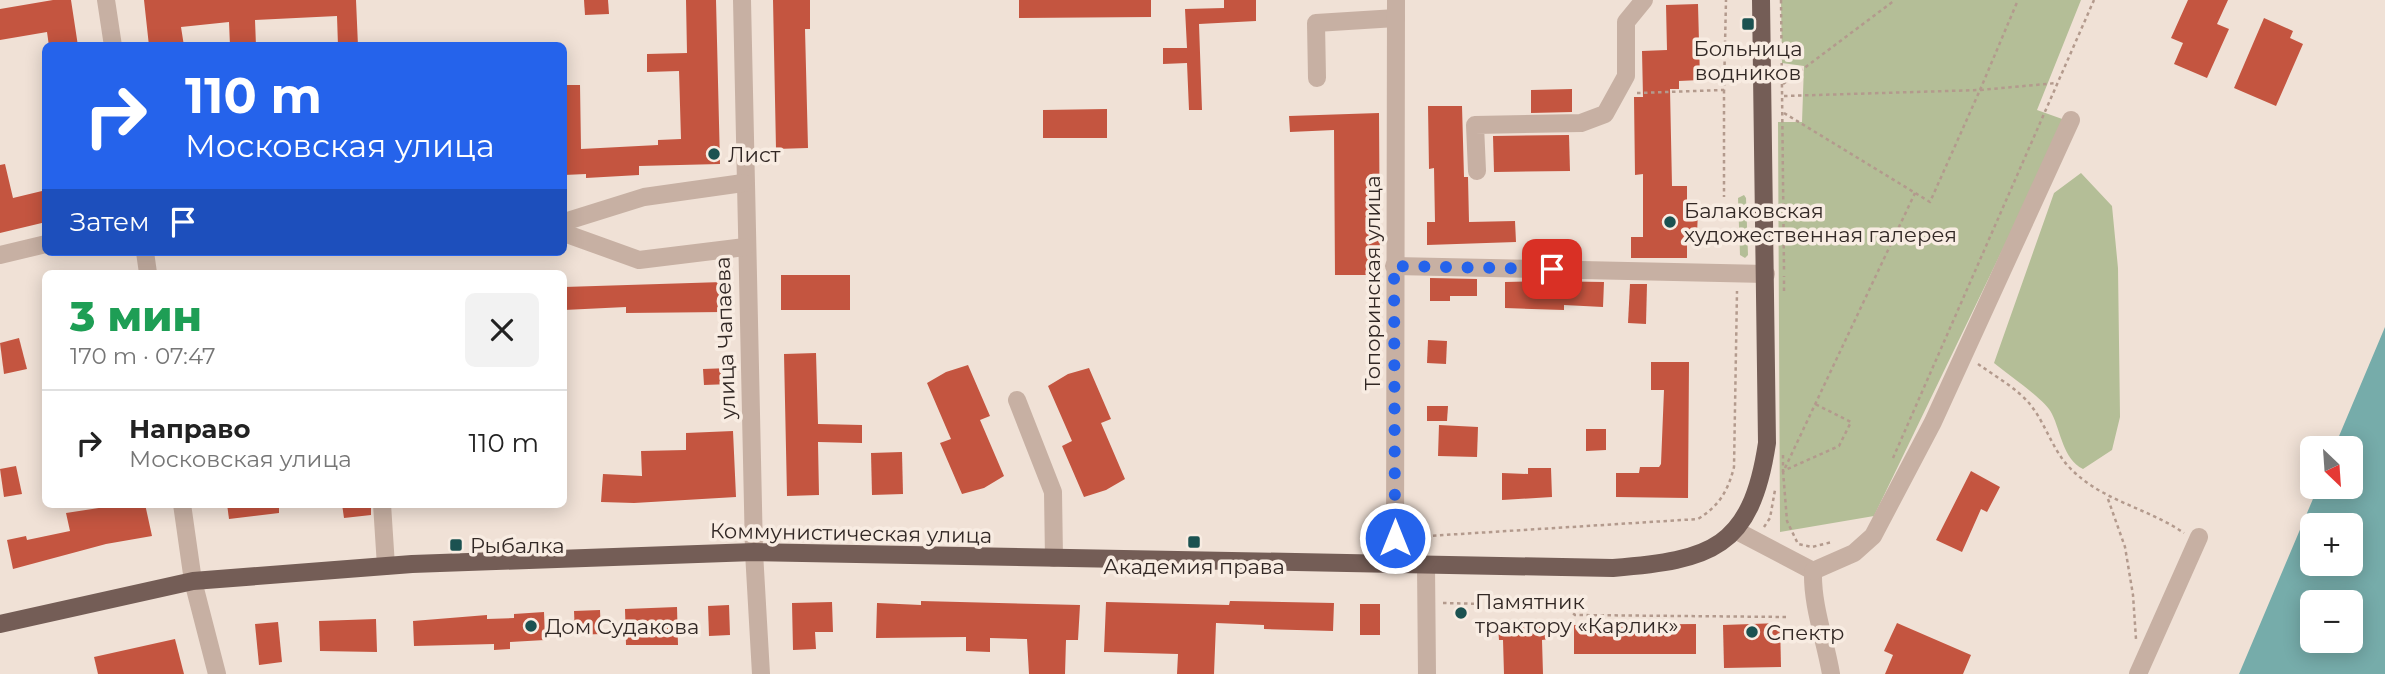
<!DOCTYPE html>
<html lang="ru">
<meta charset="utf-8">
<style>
body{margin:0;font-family:Montserrat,sans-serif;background:#f2f2f2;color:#222;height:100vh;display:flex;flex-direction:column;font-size:26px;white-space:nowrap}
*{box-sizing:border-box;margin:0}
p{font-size:23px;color:#767676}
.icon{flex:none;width:38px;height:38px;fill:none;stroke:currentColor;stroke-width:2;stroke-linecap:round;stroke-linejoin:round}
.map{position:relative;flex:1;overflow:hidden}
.details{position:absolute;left:42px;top:270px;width:525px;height:238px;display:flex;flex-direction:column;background:#fff;border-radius:10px;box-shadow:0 4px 18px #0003}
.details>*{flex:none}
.guide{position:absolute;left:42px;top:42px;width:525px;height:214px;border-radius:10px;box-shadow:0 4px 18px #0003;background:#2563eb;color:#fff;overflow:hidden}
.needle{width:46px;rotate:155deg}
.tools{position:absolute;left:2300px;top:436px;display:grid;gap:14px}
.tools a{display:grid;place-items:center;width:63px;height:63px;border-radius:10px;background:#fff;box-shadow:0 4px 18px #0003;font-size:35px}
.pin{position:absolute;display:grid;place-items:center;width:60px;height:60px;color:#fff;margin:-30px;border-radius:14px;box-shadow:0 4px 10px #0006}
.me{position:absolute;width:77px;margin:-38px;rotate:0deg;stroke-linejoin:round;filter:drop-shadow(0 0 5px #0008)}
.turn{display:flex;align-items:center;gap:24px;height:147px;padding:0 28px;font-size:32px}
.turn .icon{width:91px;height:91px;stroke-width:2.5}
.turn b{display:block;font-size:49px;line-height:60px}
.then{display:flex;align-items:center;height:66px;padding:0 28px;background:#0003;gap:14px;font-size:26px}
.round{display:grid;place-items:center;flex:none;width:74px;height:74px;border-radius:10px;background:#f2f2f2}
.head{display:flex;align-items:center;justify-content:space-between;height:119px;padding:0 28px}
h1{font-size:42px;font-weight:800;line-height:52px;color:#1e9e55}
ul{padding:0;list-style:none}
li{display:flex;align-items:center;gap:21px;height:105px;padding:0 28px;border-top:2px solid #e0e0e0}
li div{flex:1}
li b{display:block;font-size:26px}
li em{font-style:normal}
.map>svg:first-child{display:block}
.green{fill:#b4be97}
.water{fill:#76acaa;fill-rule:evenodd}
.building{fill:#c45540}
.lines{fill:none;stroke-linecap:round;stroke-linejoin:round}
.path{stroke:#b39a8d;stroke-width:2.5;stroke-dasharray:3.5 3.5;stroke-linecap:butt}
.minor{stroke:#c7b0a3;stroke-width:18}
.major{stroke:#745d56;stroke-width:18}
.route{stroke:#2563eb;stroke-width:12;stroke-dasharray:0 21.6}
.poi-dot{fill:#1b5251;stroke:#f8ece2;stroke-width:2.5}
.labels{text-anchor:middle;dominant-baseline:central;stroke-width:7;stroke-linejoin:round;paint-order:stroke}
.poi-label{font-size:21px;fill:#322825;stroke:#f8ece2;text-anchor:start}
.street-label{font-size:21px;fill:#322825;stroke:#f8ece2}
</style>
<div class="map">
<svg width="2385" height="674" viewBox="0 0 2385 674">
<rect width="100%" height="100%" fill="#f0e1d6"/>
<g class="green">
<polygon points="1781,0 2081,0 2037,110 2065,120 1874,516 1780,532 1778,122 1802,122 1804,66 1782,63"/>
<path d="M 2081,173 L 2112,206 L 2118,268 L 2120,417 L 2112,450 L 2083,469 C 2063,459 2061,432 2052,414 C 2046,400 2007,374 1994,363 L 2054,193 Z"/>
<polygon points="1744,195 1746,198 1748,255 1745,258 1740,255 1738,198"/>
</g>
<path class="water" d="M 2385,327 L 2385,674 L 2239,674 L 2318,487 L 2350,486 L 2350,448 L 2334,448 ZM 2312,525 L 2350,525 L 2350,564 L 2312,564 ZM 2312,602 L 2350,602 L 2350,640 L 2312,640 Z"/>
<g class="building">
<polygon points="53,0 71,0 78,46 49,46 47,32 0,40 0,9"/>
<polygon points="144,0 356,0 358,46 338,46 337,16 255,20 256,46 230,46 229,22 181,27 184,46 149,46"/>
<polygon points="584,0 608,0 609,14 585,15"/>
<polygon points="686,0 716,0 720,164 639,166 639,175 586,178 586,174 564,175 564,85 580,85 581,149 658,145 658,140 681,139 679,71 647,72 647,54 687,53"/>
<polygon points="773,0 810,0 810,29 805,29 808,148 776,149"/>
<polygon points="1019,0 1151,0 1151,17 1019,18"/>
<polygon points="1224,0 1256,0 1256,21 1199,24 1202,110 1189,110 1187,63 1163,64 1163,48 1187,48 1185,9 1224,8"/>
<polygon points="2188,0 2228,0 2217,24 2229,29 2207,78 2174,64 2183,43 2171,38"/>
<polygon points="1698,4 1700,80 1679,81 1679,89 1670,89 1672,186 1687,186 1687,210 1698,210 1697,235 1687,235 1687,258 1631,258 1631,237 1643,237 1643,174 1635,175 1634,97 1643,97 1642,51 1667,50 1666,5"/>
<polygon points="2264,18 2293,31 2290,38 2303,44 2276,106 2234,88"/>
<polygon points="1572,89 1572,112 1531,113 1531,90"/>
<polygon points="1428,106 1462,106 1464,177 1468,177 1469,222 1515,221 1516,242 1427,245 1427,222 1435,222 1434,168 1429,169"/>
<polygon points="1107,109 1107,138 1043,138 1043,110"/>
<polygon points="1379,113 1380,275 1335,275 1334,130 1290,132 1289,116"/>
<polygon points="1569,135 1570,171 1494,172 1493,136"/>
<polygon points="5,164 13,198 42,191 46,222 0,233 0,165"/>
<rect x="781" y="275" width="69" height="35"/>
<polygon points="1430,278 1477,279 1477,296 1450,296 1450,301 1430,301"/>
<polygon points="1541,281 1604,282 1603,307 1564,305 1564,310 1505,308 1505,282"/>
<polygon points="723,282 724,312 626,313 626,307 564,310 564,287"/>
<polygon points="1630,284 1647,284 1646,324 1628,323"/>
<polygon points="19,338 27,369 4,374 0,343"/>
<polygon points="1428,340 1447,341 1446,364 1427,363"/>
<polygon points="816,353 818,424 862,425 862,443 818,442 819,495 787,496 784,354"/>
<polygon points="1651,362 1689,362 1688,498 1616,497 1616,473 1639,473 1640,467 1659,467 1661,464 1664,390 1651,390"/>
<polygon points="968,365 990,416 980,420 1004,476 984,488 962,494 940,443 951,439 927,383 946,372"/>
<polygon points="730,368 731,384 704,385 703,369"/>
<polygon points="1089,368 1111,419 1101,423 1125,479 1106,490 1084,497 1062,446 1072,441 1048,386 1068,374"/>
<polygon points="1427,406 1448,406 1447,421 1427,421"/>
<polygon points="1439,425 1478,427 1477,457 1438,456"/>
<polygon points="1586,429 1606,429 1606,450 1586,451"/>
<polygon points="733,431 736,497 634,503 601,502 603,474 642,476 641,451 686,450 686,433"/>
<polygon points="902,452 903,494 872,495 871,453"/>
<polygon points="16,466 22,494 4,497 0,469"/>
<polygon points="1528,468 1551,468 1552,497 1502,500 1502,473 1528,474"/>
<polygon points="1971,471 2000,487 1987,512 1981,509 1962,552 1936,540"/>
<polygon points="125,504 145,504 152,536 106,544 13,569 7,540 26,536 27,540 70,531 66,513"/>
<polygon points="227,504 279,504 279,513 229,519"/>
<polygon points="342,504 371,504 371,515 344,518"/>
<polygon points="921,601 1080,605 1078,640 1066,640 1065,674 1029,674 1027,639 990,638 990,652 966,651 966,637 876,638 877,603 921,605"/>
<polygon points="1230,601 1334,603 1333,631 1264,629 1264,625 1216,623 1214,674 1177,674 1178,654 1104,652 1106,602 1229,605"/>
<polygon points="832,602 833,632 815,632 816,649 793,650 792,603"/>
<rect x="1360" y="604" width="20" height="31"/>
<polygon points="729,605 730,635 709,636 708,606"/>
<polygon points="677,607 678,645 626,645 625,609"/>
<polygon points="600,610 601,634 575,635 574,611"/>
<polygon points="544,612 545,640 510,642 510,649 494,650 494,644 414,646 413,621 487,615 487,619 514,618 514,614"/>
<polygon points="376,619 377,652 320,651 319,621"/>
<polygon points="278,622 282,662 259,665 255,624"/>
<polygon points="1780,623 1781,667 1724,668 1723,625"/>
<polygon points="1897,623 1971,655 1963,674 1885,674 1893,655 1884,651"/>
<polygon points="1696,624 1696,654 1574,654 1574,625"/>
<polygon points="1549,625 1550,639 1542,640 1543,674 1504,674 1503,640 1499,640 1498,626"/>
<polygon points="175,639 184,674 98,674 94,657"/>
</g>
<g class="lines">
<g class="path">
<polyline points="1781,0 1784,270"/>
<polyline points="1783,84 1895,0"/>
<polyline points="1724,90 1724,197"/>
<polyline points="1637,93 1724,90 1726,0"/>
<polyline points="1784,96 1980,90 2018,0"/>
<polyline points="1784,113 1930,202 1980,90 2057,83"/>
<polyline points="1784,291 1784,276"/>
<path d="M 1978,364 C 1995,376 2016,388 2029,403 C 2045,422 2052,449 2069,467 C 2101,501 2146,507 2184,533"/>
<polyline points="1783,455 1783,471 1839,446 1851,422 1815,404"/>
<polyline points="1893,458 2094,0"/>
<polyline points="1785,468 1915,193"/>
<polyline points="1783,471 1787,521 1798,544 1812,547 1832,542"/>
<polyline points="2108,499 2125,547 2133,595 2136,639"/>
<polyline points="1764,527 1770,518 1775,490"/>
<path d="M 1412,537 L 1698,519 C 1719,506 1728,491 1734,467 L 1737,291"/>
<polyline points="1443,603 1565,606 1575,615 1786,617"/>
</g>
<g class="minor">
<polyline points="106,0 113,46"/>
<polyline points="742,0 754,552 761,674"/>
<polyline points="1317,78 1316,23 1396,18"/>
<polyline points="1477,171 1475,125 1581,123 1605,114 1626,76 1626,22 1644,0"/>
<polyline points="564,222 644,197 743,183"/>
<polyline points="564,233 639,260 745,247"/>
<polyline points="145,252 148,273"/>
<polyline points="0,255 46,244"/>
<polyline points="1394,266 1766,274"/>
<polyline points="1017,400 1053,492 1054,558"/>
<polyline points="182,504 193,581 217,674"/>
<polyline points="382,504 386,566"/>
<path d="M 1735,530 L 1813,571 C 1812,606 1825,639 1831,674"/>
<polyline points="1395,565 1396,0"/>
<polyline points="1426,565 1427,674"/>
<polyline points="1813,571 1854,553 1873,536 1933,422 2071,120"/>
<polyline points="2138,674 2199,537"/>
</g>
<path class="major" d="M 0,624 L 193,581 L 412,564 L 754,552 L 1613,568 C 1711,560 1751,549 1767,443 L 1761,0"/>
</g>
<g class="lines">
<polyline class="route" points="1395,538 1394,266 1552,269"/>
</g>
<g class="poi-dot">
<rect x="1741" y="17" width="14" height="14" rx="3.5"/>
<circle cx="714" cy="154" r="7"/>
<circle cx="1670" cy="222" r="7"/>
<rect x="1187" y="535" width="14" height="14" rx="3.5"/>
<rect x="449" y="538" width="14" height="14" rx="3.5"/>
<circle cx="1461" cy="613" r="7"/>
<circle cx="531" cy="626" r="7"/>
<circle cx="1752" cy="632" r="7"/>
</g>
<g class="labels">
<g class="poi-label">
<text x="1748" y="48" text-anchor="middle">Больница<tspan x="1748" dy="24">водников</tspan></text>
<text x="728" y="154">Лист</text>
<text x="1684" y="210">Балаковская<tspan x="1684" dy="24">художественная галерея</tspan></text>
<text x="470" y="545">Рыбалка</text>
<text x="1194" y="566" text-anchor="middle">Академия права</text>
<text x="1475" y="601">Памятник<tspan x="1475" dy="24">трактору «Карлик»</tspan></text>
<text x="545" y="626">Дом Судакова</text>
<text x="1766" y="632">Спектр</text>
</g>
<g class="street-label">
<text transform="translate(1372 283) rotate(-90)">Топоринская улица</text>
<text transform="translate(725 338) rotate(-92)">улица Чапаева</text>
<text transform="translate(851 533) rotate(1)">Коммунистическая улица</text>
</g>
</g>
</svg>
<div class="tools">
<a><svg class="needle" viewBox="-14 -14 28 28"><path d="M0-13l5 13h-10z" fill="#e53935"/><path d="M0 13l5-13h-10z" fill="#767676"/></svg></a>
<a>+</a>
<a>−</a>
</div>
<div class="pin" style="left:1552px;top:269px;background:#d93025"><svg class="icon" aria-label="arrive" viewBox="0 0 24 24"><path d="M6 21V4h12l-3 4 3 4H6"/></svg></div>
<svg class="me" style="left:1395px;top:538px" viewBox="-20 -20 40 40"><circle r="17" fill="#2563eb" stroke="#fff" stroke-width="3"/><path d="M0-11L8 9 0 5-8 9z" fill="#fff"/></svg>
<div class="guide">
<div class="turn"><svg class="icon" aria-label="right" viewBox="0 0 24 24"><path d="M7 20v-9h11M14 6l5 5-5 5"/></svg><div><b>110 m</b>Московская улица</div></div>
<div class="then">Затем<svg class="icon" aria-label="arrive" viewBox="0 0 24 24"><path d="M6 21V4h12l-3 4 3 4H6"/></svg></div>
</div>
<section class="details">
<div class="head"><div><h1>3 мин</h1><p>170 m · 07:47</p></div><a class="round"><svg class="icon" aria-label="close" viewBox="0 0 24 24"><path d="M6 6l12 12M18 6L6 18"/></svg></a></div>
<ul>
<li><svg class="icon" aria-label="right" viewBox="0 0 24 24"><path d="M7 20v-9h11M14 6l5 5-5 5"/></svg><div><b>Направо</b><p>Московская улица</p></div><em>110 m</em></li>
</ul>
</section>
</div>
